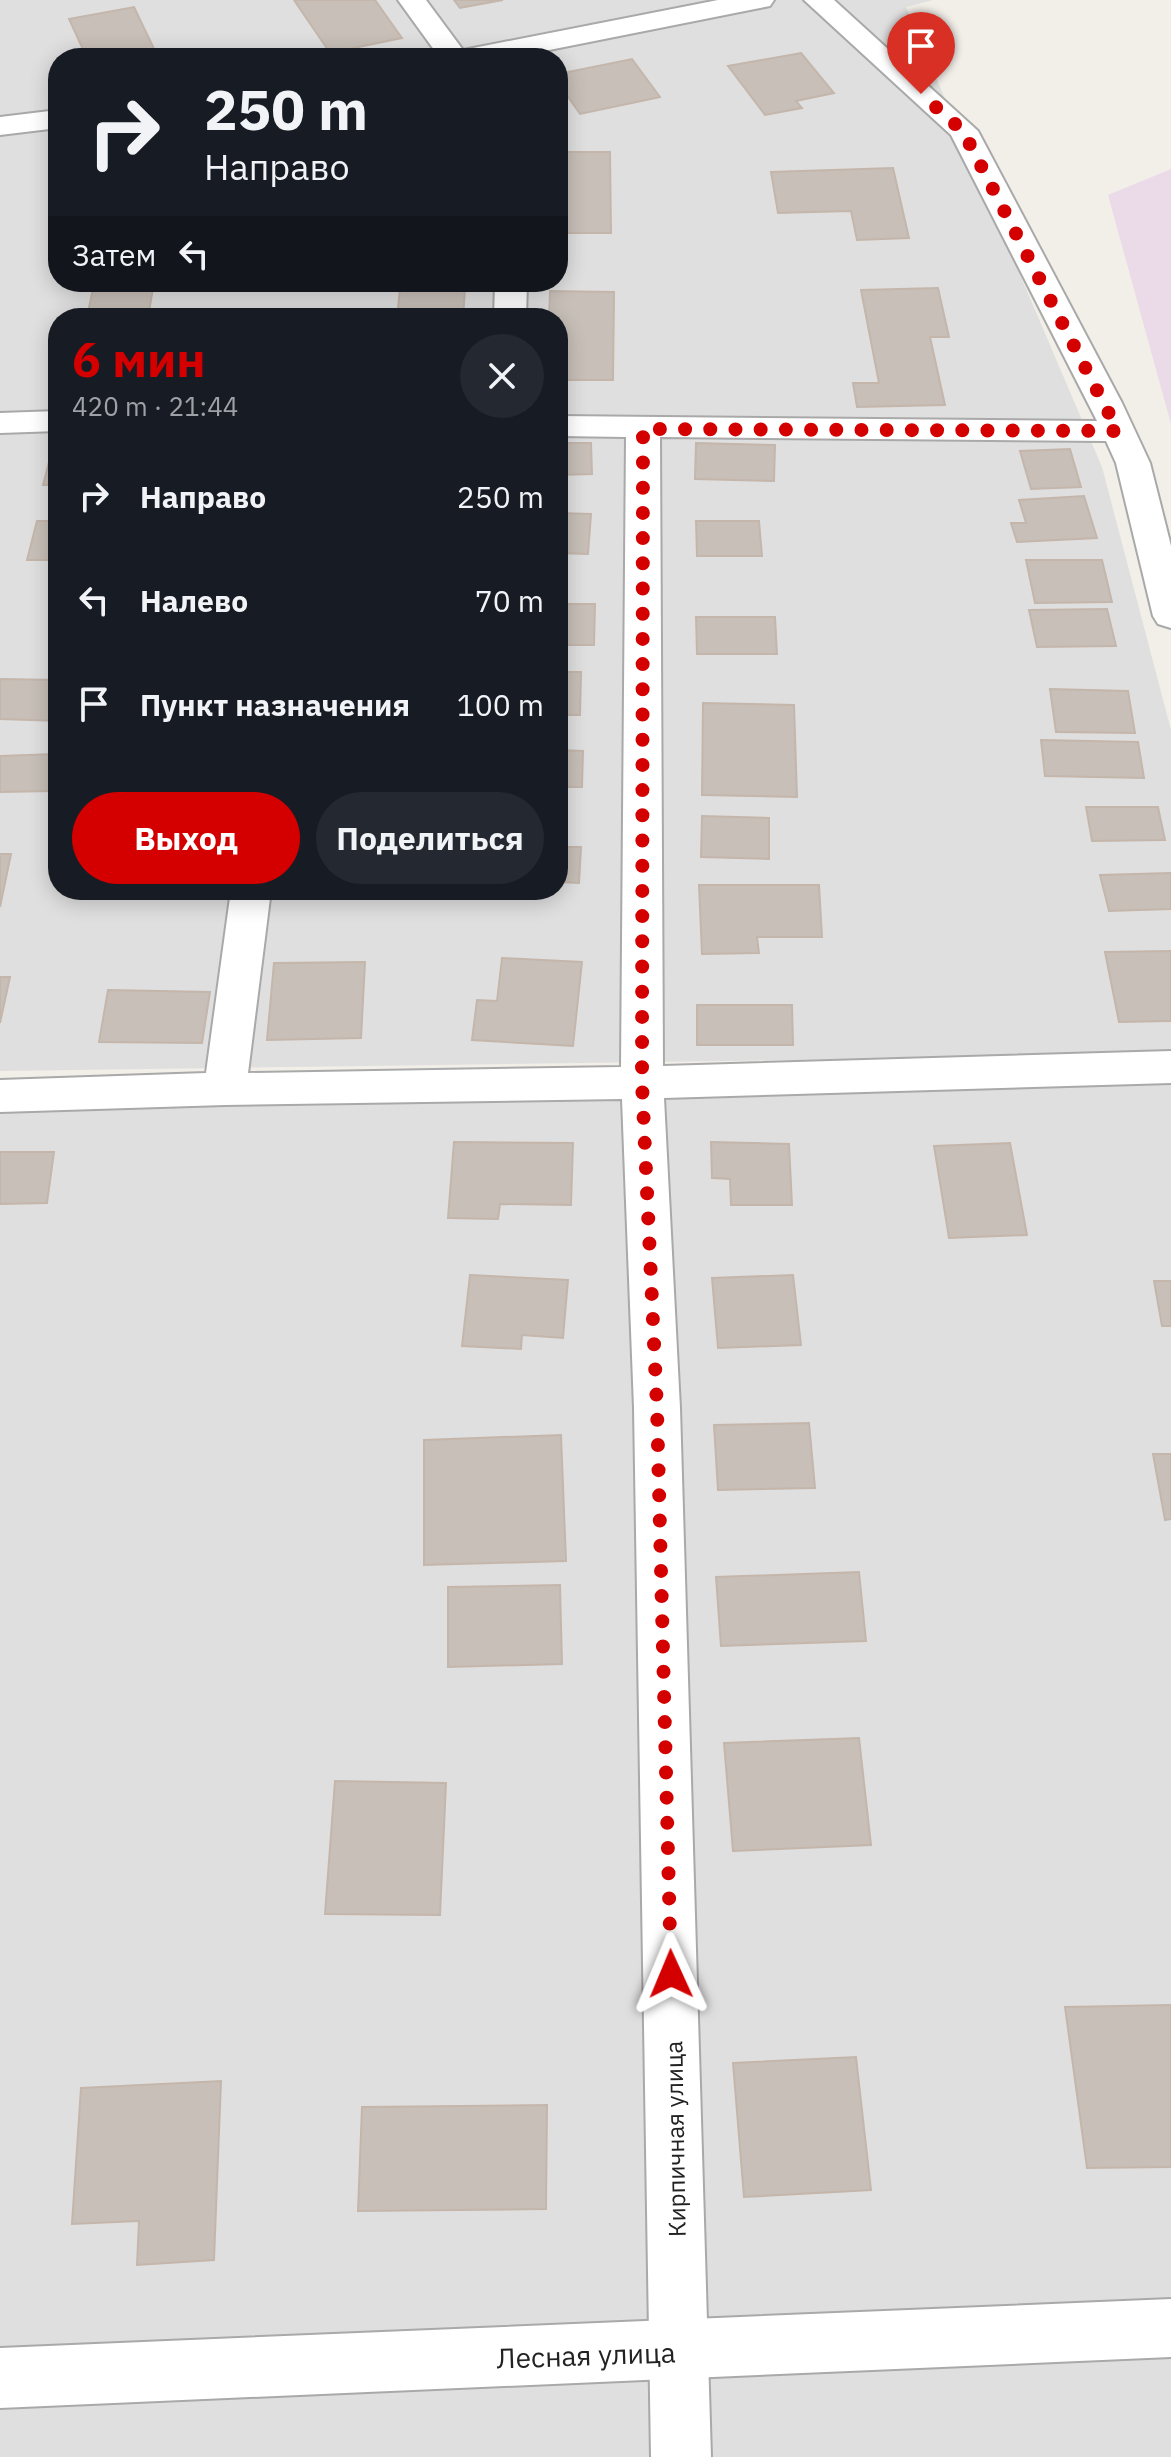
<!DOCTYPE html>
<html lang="ru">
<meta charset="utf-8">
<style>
body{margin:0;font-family:"IBM Plex Sans",sans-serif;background:#242831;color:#f1f3f6;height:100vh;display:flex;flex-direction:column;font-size:30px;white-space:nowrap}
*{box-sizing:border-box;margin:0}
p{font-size:26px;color:#9ea1a6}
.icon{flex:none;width:44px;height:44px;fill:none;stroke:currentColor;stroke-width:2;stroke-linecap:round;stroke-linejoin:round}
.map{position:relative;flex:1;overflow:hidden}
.panel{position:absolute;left:48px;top:308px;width:520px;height:592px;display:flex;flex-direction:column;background:#171b24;border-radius:32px;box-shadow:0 4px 20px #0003}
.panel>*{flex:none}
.top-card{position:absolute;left:48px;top:48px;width:520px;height:244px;border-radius:32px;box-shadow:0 4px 20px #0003;background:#171b24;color:#f1f3f6;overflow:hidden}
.pin{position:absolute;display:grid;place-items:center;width:68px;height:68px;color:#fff;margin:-82px -34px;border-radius:50% 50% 50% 0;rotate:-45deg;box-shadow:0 0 8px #0007}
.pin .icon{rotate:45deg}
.me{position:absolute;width:88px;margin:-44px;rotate:359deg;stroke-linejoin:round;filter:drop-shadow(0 0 6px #0008)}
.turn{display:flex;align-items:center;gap:28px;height:168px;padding:0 24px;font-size:36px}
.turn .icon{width:104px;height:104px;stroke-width:2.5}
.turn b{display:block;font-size:56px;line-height:68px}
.then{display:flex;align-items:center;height:76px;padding:0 24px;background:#0003;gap:16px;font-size:30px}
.round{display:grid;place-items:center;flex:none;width:84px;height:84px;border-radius:42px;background:#242831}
.overview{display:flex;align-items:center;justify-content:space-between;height:136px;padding:0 24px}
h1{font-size:48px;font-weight:700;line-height:60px;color:#d40000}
.button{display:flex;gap:16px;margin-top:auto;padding:16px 24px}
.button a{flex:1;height:92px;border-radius:48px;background:#d40000;color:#fff;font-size:32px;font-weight:700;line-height:92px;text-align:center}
.button a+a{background:#242831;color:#f1f3f6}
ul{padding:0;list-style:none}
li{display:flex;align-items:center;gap:24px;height:104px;padding:0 24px}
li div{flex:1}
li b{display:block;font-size:30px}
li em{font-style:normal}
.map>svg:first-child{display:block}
.residential{fill:#e0dfdf;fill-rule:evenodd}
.industrial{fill:#ebdbe8}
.building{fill:#c7bfb8;stroke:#c4b6ab;stroke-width:2}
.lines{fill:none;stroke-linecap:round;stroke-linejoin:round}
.minor-casing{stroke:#a9a9a9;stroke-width:4}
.tertiary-casing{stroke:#a9a9a9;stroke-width:4}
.minor{fill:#fff;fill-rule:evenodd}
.tertiary{fill:#fff;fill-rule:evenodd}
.route{stroke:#d40000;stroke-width:14;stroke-dasharray:0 25.2}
.labels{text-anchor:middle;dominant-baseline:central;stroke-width:6;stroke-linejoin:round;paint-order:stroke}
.street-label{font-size:24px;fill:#222;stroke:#fff}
.near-street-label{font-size:28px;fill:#222;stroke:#fff}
</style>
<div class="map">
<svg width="1171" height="2457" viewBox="0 0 1171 2457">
<rect width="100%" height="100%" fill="#f2efe9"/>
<g class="residential">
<path d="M 0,0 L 933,0 L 906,7 L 1102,467 L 1171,730 L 1171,1055 L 0,1071 ZM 58,58 L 558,58 L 558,282 L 58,282 ZM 58,318 L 558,318 L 558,890 L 58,890 Z"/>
<polygon points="1171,1080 1171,2457 0,2457 0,1111"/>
</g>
<polygon class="industrial" points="1171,169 1171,424 1108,195"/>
<g class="building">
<polygon points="294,0 375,0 402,38 330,53"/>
<polygon points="454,0 503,0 460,8"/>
<polygon points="134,7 157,55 87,58 69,19"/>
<polygon points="801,53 834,93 796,101 802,108 765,115 728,66"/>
<polygon points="632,59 660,97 580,114 566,94 558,95 558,74"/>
<polygon points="558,152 610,152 611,233 558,233"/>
<polygon points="893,168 909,238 857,240 851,211 778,213 771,172"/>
<polygon points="93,288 153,288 148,318 87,318"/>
<polygon points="400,288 465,288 463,318 397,318"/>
<polygon points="938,288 949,337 930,337 945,405 857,407 853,383 879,383 861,290"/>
<polygon points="550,291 614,292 613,380 558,380 558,318 549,318"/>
<polygon points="558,443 591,443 592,474 558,475"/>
<polygon points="696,443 775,445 774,481 695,479"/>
<polygon points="53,447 58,447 58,485 43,485"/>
<polygon points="1070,449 1081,487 1031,489 1020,451"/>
<polygon points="1084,496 1097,538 1017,542 1011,523 1026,523 1019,500"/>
<polygon points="558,513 591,514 588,554 558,553"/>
<polygon points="37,521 58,521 58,560 27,560"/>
<polygon points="696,521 759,521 762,556 697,556"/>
<polygon points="1026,560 1102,560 1112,602 1035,603"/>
<polygon points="558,604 595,604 594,645 558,645"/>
<polygon points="1107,609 1116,646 1037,647 1029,610"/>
<polygon points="696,617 775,617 777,654 697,654"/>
<polygon points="558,672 581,672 580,715 558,715"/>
<polygon points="0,679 58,680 58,721 0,719"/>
<polygon points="1050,689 1128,691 1135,733 1056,732"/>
<polygon points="703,703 794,705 797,797 702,795"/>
<polygon points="1041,740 1138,742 1144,778 1045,776"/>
<polygon points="558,750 583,751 582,787 558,787"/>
<polygon points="55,754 51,791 0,792 0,756"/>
<polygon points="1086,807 1158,807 1165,840 1092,841"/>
<polygon points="702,816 769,818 769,859 701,857"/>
<polygon points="558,847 581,847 579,883 558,882"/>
<polygon points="0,854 11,854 0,907"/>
<polygon points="1171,873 1171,909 1109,911 1100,875"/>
<polygon points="699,885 819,885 822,937 757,937 759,953 702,954"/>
<polygon points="300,890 379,890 379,894"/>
<polygon points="1171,951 1171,1021 1119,1022 1105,952"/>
<polygon points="502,958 582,962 573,1046 472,1040 477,1000 497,1001"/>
<polygon points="365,962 361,1038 267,1040 274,963"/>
<polygon points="0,977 10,977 0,1023"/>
<polygon points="108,990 210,992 202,1043 99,1042"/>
<polygon points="697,1005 792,1005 793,1045 697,1045"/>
<polygon points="454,1142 573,1143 571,1205 500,1204 498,1219 448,1218"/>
<polygon points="711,1142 789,1144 792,1205 731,1205 730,1179 712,1178"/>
<polygon points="1010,1143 1027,1235 949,1238 934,1146"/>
<polygon points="0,1152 54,1152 47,1203 0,1204"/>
<polygon points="470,1275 568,1280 563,1338 522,1335 521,1349 462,1346"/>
<polygon points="793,1275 801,1345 718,1348 712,1278"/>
<polygon points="1154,1281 1171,1281 1171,1326 1162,1326"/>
<polygon points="809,1423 815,1488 718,1490 714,1425"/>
<polygon points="561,1435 566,1561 424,1565 424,1440"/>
<polygon points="1153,1454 1171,1454 1171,1519 1165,1520"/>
<polygon points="859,1572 866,1641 721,1646 716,1577"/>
<polygon points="560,1585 562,1664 448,1667 448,1587"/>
<polygon points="859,1738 871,1845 733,1851 724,1743"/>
<polygon points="335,1781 446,1783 440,1915 325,1914"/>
<polygon points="1171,2005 1171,2167 1087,2168 1065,2007"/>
<polygon points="856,2057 871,2190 744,2197 733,2063"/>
<polygon points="221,2081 214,2260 137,2265 139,2221 72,2224 81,2088"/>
<polygon points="547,2105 546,2209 358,2211 362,2107"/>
</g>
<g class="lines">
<g class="minor-casing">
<g id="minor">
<polygon points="398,0 426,0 463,50 718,0 774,0 770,6 760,8 509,58 440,58"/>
<polygon points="804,0 834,0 978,131 1122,403 1150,463 1171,546 1171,628 1158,624 1153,616 1116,463 1106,441 660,437 663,1066 1171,1051 1171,1083 664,1098 680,1408 711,2457 651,2457 634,1408 622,1099 225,1105 0,1112 0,1080 206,1073 231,890 271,890 248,1073 621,1067 626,437 558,436 558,416 1097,421 951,135"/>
<polygon points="58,110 58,128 0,135 0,117"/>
<polygon points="495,282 527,282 526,318 494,318"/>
<polygon points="58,411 58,431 0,433 0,413"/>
</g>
</g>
<g class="tertiary-casing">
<polygon id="tertiary" points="1171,2299 1171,2357 0,2408 0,2348"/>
</g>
<use href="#minor" class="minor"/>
<use href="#tertiary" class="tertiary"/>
</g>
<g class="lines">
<polyline class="route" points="671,1974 657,1408 642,1083 643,429 1118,431 963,131 921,94"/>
</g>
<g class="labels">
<g class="street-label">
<text transform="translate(675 2139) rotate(-91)">Кирпичная улица</text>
</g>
<g class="near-street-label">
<text transform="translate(586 2355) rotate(-2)">Лесная улица</text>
</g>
</g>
</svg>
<div class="pin" style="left:921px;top:94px;background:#d93025"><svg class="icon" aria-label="arrive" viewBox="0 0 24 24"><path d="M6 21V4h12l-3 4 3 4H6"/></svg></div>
<svg class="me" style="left:671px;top:1974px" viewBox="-20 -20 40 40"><path d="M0-17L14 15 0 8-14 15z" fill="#d40000" stroke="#fff" stroke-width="4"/></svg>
<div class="top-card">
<div class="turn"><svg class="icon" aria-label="right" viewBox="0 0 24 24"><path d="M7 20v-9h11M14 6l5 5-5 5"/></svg><div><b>250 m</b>Направо</div></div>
<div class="then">Затем<svg class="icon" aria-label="left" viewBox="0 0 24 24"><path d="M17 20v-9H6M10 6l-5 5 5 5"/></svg></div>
</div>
<section class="panel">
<div class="overview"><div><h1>6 мин</h1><p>420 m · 21:44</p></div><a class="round"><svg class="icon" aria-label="close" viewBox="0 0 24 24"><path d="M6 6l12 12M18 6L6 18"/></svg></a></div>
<ul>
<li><svg class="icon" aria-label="right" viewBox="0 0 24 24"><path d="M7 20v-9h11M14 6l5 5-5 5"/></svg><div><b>Направо</b></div><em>250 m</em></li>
<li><svg class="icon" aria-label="left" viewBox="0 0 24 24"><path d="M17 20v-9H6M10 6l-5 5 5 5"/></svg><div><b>Налево</b></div><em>70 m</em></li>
<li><svg class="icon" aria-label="arrive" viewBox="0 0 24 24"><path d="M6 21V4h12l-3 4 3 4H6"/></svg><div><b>Пункт назначения</b></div><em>100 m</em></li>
</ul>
<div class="button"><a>Выход</a><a>Поделиться</a></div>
</section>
</div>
